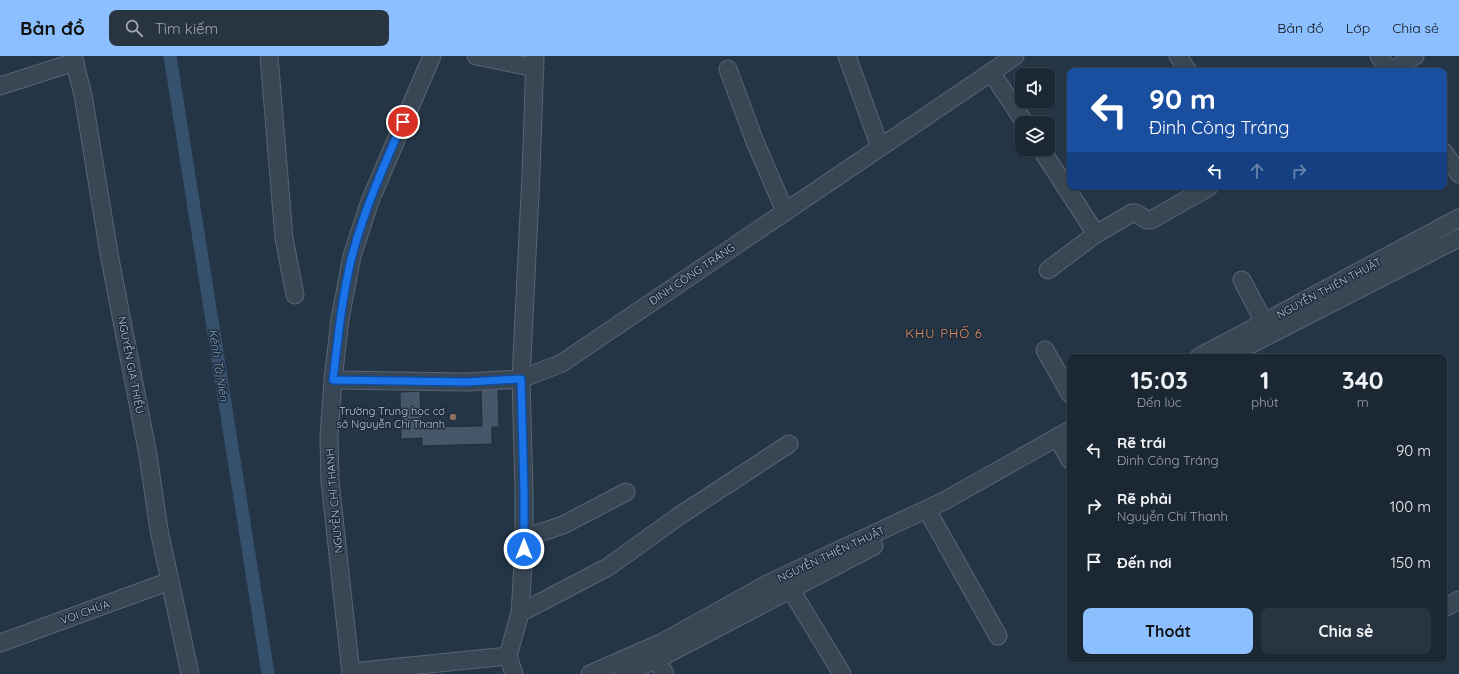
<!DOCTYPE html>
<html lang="vi">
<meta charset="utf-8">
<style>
body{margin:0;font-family:Quicksand,sans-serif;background:#283440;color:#f1f3f6;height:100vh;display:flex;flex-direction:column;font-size:15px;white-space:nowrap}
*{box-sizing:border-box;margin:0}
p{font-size:13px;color:#a0a6ac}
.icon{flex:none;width:22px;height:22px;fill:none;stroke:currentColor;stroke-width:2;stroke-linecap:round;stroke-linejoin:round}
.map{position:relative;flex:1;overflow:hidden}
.panel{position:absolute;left:1067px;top:298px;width:380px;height:308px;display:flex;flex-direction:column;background:#1b2834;border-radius:8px;box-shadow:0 1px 3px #0004,0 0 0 1px #39444f}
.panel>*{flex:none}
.guide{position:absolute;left:1067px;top:12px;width:380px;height:122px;border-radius:8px;box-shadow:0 1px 3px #0004,0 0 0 1px #39444f;background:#1a4fa0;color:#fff;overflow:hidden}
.tools{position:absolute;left:1015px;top:12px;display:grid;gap:8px}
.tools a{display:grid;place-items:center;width:40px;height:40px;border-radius:8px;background:#1b2834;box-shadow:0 1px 3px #0004,0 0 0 1px #39444f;font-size:20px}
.pin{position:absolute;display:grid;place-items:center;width:34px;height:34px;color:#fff;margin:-17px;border:2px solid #fff;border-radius:50%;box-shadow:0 1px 4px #0007}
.me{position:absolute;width:44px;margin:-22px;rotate:0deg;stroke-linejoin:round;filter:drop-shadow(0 0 3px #0008)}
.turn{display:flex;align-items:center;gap:14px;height:84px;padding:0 16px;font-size:18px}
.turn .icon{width:52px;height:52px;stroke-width:2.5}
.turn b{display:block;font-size:28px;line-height:34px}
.lanes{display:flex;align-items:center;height:38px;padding:0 16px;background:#0003;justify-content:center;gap:20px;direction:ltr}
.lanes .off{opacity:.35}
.eta{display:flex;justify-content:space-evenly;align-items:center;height:68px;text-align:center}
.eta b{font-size:24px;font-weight:700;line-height:28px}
.primary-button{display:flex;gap:8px;margin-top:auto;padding:8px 16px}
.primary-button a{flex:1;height:46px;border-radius:8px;background:#8bbfff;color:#111;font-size:16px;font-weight:700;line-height:46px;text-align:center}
.primary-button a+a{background:#283440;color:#f1f3f6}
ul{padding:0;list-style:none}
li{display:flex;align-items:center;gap:12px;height:56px;padding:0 16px}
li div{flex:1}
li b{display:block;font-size:15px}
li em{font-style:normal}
header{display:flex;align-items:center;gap:24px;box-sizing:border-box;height:56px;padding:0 20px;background:#8bbfff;color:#111}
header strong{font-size:19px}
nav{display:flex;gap:22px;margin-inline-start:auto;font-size:14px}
.search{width:280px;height:36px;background:#283440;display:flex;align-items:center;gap:10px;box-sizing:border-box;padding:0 14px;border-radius:8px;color:#a0a6ac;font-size:15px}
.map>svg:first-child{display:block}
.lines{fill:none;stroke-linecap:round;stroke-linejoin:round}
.canal{stroke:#36516e;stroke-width:13}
.building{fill:#46576a;stroke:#202e3d}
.minor-casing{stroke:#586572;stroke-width:19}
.minor{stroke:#394755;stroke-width:17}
.route-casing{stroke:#114b97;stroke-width:10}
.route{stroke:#1a73e8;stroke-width:7}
.education-dot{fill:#8d6e63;stroke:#1e2c3b;stroke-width:1.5}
.labels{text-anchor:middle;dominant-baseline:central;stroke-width:3;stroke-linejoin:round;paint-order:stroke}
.street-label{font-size:11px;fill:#b7c2ce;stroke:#1e2c3b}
.poi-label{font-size:11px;fill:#b7c2ce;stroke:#1e2c3b;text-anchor:end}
.water-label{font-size:12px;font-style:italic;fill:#7c99b8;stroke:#1e2c3b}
.quarter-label{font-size:13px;letter-spacing:1px;fill:#e18f5f;stroke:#1e2c3b}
</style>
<header>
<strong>Bản đồ</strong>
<div class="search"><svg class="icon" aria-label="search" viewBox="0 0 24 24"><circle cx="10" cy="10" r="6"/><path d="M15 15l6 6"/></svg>Tìm kiếm</div>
<nav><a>Bản đồ</a><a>Lớp</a><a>Chia sẻ</a></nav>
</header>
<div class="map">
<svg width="1459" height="618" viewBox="0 0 1459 618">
<rect width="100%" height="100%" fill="#243546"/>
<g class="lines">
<polyline class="canal" points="170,0 268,618"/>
</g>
<polygon class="building" points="498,332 499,371 492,371 492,388 422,390 422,382 401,383 400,336 420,335 421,371 482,370 481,333"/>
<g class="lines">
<g class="minor-casing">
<g id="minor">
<polyline points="73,0 83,39 110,203 148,399 159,474 190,618"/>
<polyline points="269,0 284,182 295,239"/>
<polyline points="476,0 535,12"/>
<polyline points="847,0 880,91"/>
<polyline points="1178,0 1188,15"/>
<polyline points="1379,0 1389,15"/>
<polyline points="728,13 755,86 785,155"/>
<polyline points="1391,15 1415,0"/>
<polyline points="991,16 1025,67"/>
<polyline points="0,30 75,6"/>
<polyline points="1041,93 1096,178 1132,157 1136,157 1147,164 1151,164 1209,131"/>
<polyline points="1444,96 1459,118"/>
<polyline points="1048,214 1096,178"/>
<polyline points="1242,224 1264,266"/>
<polyline points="1045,294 1070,338"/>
<polyline points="1199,301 1459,162"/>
<polyline points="1226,301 1459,182"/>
<polyline points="333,324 467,326 521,323 562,307 1015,0"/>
<polyline points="1057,381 1070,404"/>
<polyline points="931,461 998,580"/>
<polyline points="524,482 563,469 626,436"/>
<polyline points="791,534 842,618"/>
<polyline points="1444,552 1459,544"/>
<polyline points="520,557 608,511 679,460 789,388"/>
<polyline points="0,587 170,525"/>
<polyline points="656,604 665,618"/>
<polyline points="351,616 508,600"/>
<polyline points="351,618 330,425 329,381 333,324 340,263 352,200 370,145 432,0"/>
<polyline points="514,618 508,600 520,557 524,493 524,436 521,323 531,118 535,0"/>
<polyline points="590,618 663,586 769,527 944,445 1070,374"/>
<polyline points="623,618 656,604 874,490"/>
</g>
</g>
<use href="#minor" class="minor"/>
</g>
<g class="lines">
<g class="route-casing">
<path id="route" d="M 403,66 C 384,109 364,154 352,200 C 342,240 338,282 333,324 L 467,326 L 521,323 L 524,436 L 524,493"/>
</g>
<use href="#route" class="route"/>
</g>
<circle class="education-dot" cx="453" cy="361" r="4"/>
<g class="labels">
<g class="street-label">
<text transform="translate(692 218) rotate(-34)">ĐINH CÔNG TRÁNG</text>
<text transform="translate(1329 232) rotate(-28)">NGUYỄN THIỆN THUẬT</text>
<text transform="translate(131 309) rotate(79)">NGUYỄN GIA THIỀU</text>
<text transform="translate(334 445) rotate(-95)">NGUYỄN CHÍ THANH</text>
<text transform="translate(831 498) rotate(-25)">NGUYỄN THIỆN THUẬT</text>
<text transform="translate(85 556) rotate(-20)">VOI CHÙA</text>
</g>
<g class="poi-label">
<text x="445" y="355">Trường Trung học cơ<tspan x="445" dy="13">sở Nguyễn Chí Thanh</tspan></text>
</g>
<g class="water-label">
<text transform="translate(219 309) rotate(81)">Kênh Tà Niên</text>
</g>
<g class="quarter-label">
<text x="944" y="277">KHU PHỐ 6</text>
</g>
</g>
</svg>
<div class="tools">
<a><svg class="icon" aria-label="sound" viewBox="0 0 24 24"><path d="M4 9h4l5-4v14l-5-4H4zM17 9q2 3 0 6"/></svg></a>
<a><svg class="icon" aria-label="layers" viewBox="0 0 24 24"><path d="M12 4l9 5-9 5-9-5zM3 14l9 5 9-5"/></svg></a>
</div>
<div class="pin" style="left:403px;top:66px;background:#d93025"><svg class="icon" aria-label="arrive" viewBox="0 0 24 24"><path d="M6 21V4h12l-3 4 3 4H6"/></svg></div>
<svg class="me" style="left:524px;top:493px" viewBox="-20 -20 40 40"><circle r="17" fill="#1a73e8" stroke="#fff" stroke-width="3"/><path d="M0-11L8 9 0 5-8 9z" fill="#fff"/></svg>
<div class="guide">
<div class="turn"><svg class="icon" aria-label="left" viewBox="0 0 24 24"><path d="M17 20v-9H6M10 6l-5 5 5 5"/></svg><div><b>90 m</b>Đinh Công Tráng</div></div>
<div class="lanes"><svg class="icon" aria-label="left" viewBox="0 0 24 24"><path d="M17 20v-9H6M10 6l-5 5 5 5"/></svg><svg class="icon off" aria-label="ahead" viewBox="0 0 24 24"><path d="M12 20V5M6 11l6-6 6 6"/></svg><svg class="icon off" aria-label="right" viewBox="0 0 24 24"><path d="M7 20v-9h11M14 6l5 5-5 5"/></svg></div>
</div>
<section class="panel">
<div class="eta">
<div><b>15:03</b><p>Đến lúc</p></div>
<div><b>1</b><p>phút</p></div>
<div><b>340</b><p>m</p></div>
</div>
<ul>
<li><svg class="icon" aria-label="left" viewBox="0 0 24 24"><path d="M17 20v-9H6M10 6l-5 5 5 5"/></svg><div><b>Rẽ trái</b><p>Đinh Công Tráng</p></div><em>90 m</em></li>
<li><svg class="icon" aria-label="right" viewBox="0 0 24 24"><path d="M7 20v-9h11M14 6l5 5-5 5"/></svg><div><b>Rẽ phải</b><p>Nguyễn Chí Thanh</p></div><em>100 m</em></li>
<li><svg class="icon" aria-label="arrive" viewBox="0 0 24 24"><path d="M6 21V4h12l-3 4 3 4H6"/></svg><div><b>Đến nơi</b></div><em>150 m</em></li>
</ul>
<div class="primary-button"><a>Thoát</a><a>Chia sẻ</a></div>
</section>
</div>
